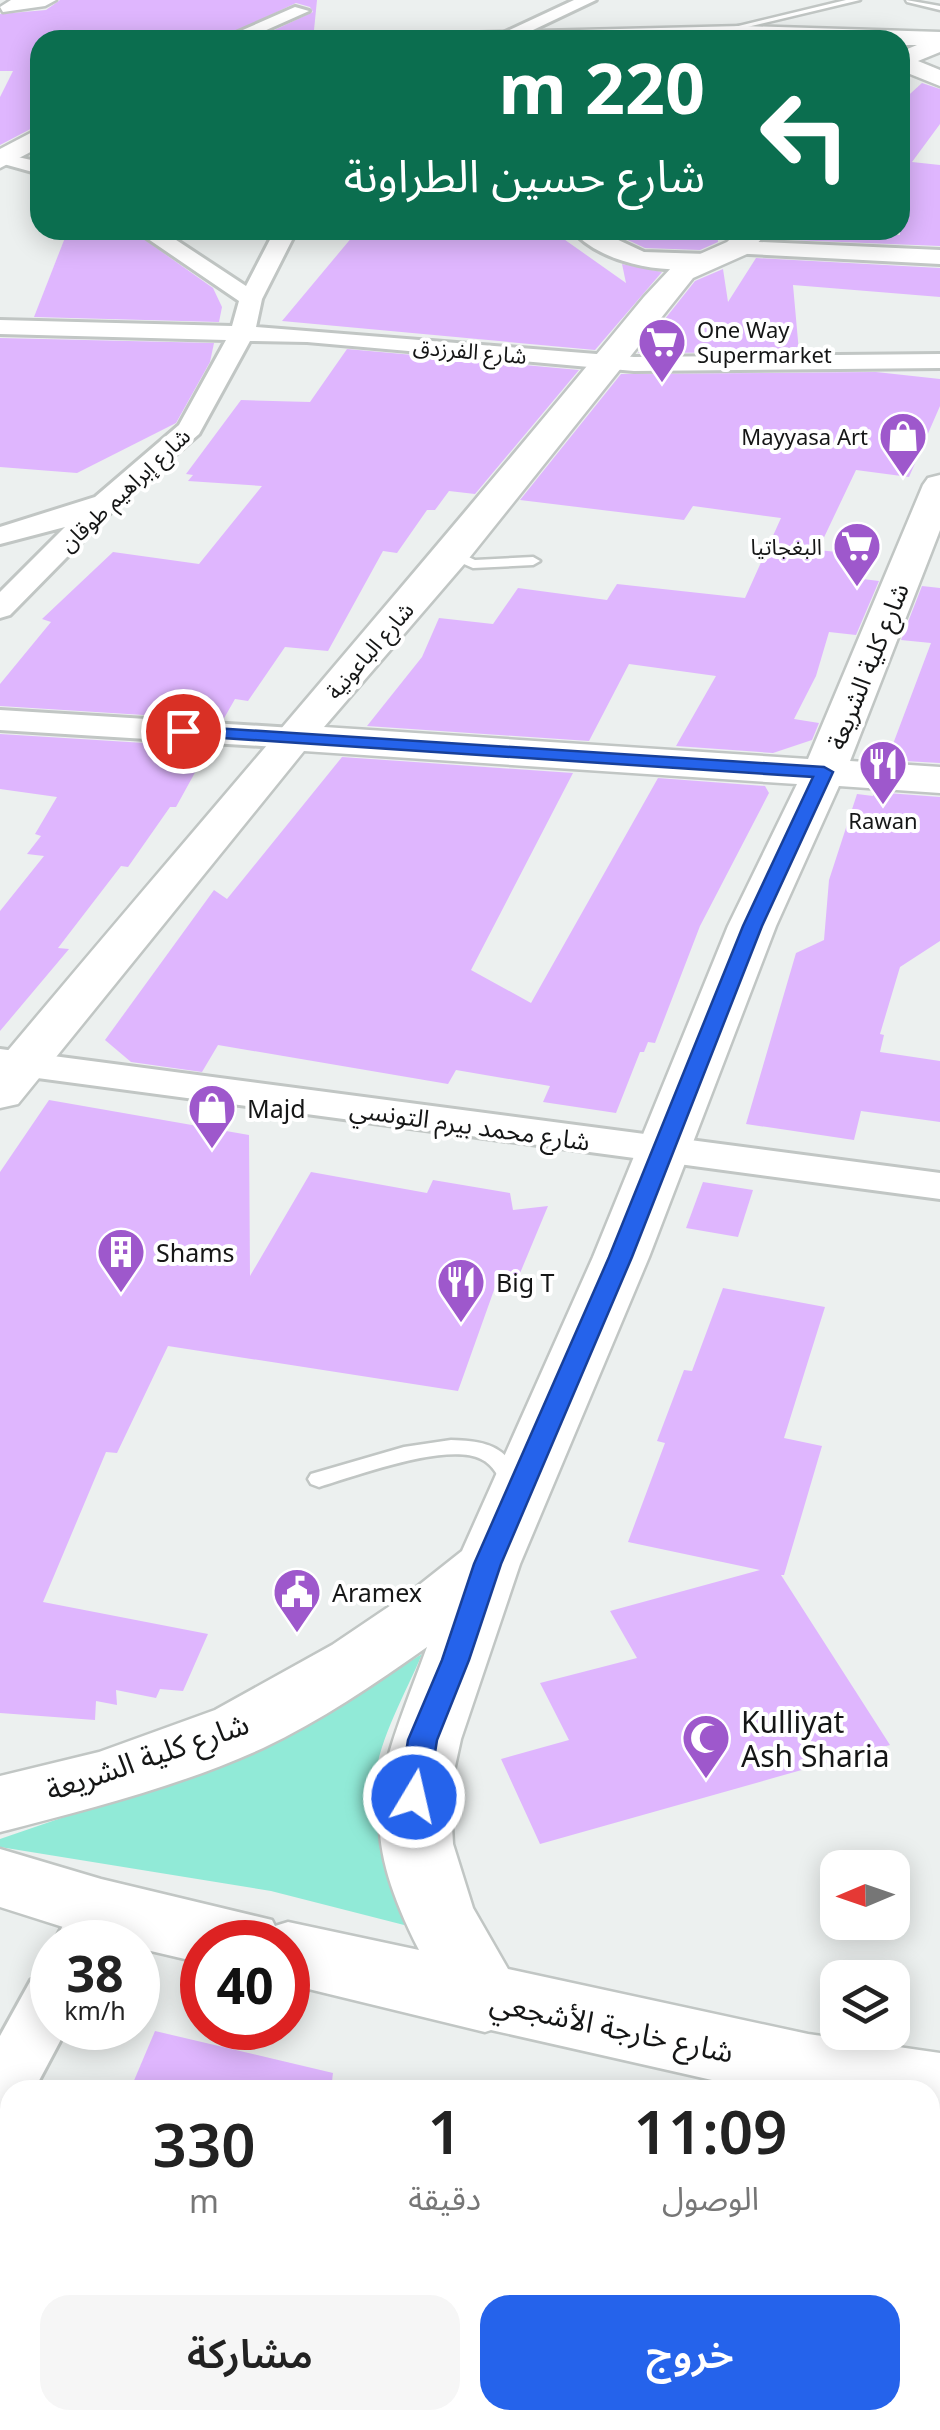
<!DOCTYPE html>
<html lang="ar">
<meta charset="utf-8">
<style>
body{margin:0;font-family:"Noto Sans","Noto Sans Arabic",sans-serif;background:#f6f6f6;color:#222;direction:rtl;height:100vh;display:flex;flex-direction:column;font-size:38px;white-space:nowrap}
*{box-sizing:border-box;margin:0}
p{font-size:32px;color:#767676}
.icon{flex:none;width:55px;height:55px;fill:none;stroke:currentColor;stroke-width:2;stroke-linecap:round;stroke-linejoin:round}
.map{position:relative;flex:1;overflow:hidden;direction:ltr}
.sheet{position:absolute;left:0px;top:2080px;width:940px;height:350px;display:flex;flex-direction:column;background:#fff;border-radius:30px 30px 0 0;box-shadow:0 5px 25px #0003;direction:rtl}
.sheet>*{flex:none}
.banner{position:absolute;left:30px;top:30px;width:880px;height:210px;border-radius:30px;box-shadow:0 5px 25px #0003;direction:rtl;background:#0b6e4f;color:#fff;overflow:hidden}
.needle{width:65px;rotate:268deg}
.fabs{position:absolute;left:820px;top:1850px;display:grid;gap:20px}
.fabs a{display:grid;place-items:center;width:90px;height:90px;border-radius:20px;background:#fff;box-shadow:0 5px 25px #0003;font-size:50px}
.speed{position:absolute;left:30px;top:1920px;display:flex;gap:20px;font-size:50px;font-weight:700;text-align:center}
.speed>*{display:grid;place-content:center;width:130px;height:130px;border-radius:50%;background:#fff;box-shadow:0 5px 25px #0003;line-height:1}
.speed small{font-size:25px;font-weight:400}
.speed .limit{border:15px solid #d22;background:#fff;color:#111}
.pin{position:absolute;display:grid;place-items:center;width:85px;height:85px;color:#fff;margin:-42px;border:5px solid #fff;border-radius:50%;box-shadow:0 2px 10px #0007}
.me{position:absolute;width:110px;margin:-55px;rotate:9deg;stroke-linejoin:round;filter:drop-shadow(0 0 8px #0008)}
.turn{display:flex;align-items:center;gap:35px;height:210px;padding:0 40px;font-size:45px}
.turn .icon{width:130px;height:130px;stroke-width:2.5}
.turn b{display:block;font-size:70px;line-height:85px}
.eta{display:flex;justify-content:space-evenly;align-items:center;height:170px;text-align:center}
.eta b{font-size:60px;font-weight:600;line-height:70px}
.button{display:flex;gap:20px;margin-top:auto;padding:20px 40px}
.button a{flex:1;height:115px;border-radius:30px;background:#2563eb;color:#fff;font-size:40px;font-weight:600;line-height:115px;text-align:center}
.button a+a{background:#f6f6f6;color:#222}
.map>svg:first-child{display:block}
.green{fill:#91ead7}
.building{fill:#dfb6fe}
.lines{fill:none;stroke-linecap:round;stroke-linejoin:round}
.lane-casing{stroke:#c1c6c4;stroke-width:5}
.street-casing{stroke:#c1c6c4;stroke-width:6}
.secondary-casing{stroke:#c1c6c4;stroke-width:5}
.lane{fill:#fff;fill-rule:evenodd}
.street{fill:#fff;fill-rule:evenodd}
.secondary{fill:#fff;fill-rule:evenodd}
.route{fill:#2563eb;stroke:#184099;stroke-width:2.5}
.labels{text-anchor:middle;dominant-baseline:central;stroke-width:8;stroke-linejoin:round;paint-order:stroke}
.far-poi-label{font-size:22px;fill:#151616;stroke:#fff;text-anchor:end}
.far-street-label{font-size:22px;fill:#151616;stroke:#fff}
.street-label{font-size:25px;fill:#151616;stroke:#fff}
.poi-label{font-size:25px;fill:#151616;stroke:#fff;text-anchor:start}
.near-poi-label{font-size:30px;fill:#151616;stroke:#fff;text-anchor:start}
.near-street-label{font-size:30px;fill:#151616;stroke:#fff}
</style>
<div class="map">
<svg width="940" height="2430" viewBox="0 0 940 2430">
<rect width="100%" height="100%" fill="#ecf0ef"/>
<path class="green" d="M 422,1654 C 406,1693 379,1738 375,1780 C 371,1828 395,1881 408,1926 L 271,1891 L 0,1847 L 0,1839 L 271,1746 Z"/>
<g class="building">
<polygon points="60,0 317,0 313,40 253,40 313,12 310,7 296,3 217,40 40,40 40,124 0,145 0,97 13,71 0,71 0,14 46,10"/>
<polygon points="922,83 940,89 940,124 912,162 940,165 940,246 768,239 774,230 900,235 900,103"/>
<polygon points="68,230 131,230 213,288 222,307 219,322 34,317"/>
<polygon points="358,230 551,230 626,283 622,264 662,272 595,350 282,321"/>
<polygon points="616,230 717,230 718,242 700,250 645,248 617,235"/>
<polygon points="756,258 940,268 940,297 793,285 799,352 638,353 695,281 723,269 728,302"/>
<polygon points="0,338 214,343 210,362 176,423 77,473 0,467"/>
<polygon points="347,349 579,370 475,494 449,491 435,510 427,510 397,553 383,551 328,651 285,647 248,701 235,699 223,720 0,706 0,684 51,622 42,619 113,552 199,564 262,486 188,481 193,475 186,474 241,400 310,402"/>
<polygon points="876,372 940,379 940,406 909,477 856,470 818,550 876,556 863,579 879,581 856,635 829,632 816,676 794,719 819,723 812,740 773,753 676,746 716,676 629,664 589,741 367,726 422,657 439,618 493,624 518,588 607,600 617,584 745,598 781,518 693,506 684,520 520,500 621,374"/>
<polygon points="922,586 940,588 940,763 887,760 931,643 901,640"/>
<polygon points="0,734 209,747 176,807 170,807 128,867 121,866 58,948 69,949 0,1031 0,911 44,856 27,854 41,836 35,834 57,797 0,789"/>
<polygon points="342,757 573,773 471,970 531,1003 658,778 765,786 769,793 700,926 655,1043 648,1042 644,1052 640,1052 616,1113 543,1102 550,1086 456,1070 448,1084 218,1045 202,1072 131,1062 105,1040 214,890 227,899"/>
<polygon points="874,792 940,797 940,941 900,967 880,1034 884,1035 880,1052 940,1061 940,1122 861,1111 854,1140 746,1124 796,953 824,940 829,880 857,794 873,796"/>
<polygon points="49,1100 249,1135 250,1276 311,1172 427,1193 433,1180 510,1193 513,1210 548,1206 518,1278 499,1276 458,1391 168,1346 117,1453 106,1452 43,1602 208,1634 183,1691 160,1689 156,1698 116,1690 117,1705 96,1701 95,1720 0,1713 0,1172"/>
<polygon points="703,1182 753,1190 738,1237 686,1228"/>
<polygon points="723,1288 825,1307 784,1438 822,1446 784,1575 781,1575 890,1745 540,1844 501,1759 569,1740 540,1683 637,1658 610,1611 760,1570 628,1542 665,1443 657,1441 684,1370 692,1371"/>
<polygon points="155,2031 333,2073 331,2090 130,2090"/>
</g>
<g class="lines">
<g class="lane-casing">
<g id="lane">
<polygon points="846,0 860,0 722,33 718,31"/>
<polygon points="906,0 940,6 940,10 907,2"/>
<polygon points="453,550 475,560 533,557 540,561 533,565 473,568 448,557 448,551"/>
<path d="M 451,1440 C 490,1441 507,1447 524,1484 L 521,1489 L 505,1489 C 499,1478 494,1465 481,1459 C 446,1442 356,1476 319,1487 L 311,1484 L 308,1479 L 311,1474 L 404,1447 Z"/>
</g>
</g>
<g class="street-casing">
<g id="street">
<polygon points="574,0 596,0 512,40 488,40"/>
<polygon points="295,7 309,11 244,40 220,40"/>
<polygon points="0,153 40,162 40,174 0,163"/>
<polygon points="135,230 161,230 246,286 275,230 297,230 262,299 256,327 634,357 940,354 940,368 634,371 307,342 250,341 199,434 120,503 10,615 0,618 0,592 65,527 0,544 0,527 95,497 179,425 226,340 0,334 0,320 232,326 239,301"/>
<path d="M 572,230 L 597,230 L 644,252 L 706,254 L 717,261 L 714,266 C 670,276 602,265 572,230 Z"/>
<polygon points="737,241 940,250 940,264 729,253 726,248 729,243"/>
<polygon points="0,710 293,728 304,731 309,738 304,745 293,748 0,730"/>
<polygon points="0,1049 940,1173 940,1199 0,1073"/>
<polygon points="101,1886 121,1893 130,1909 112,1942 54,1942 81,1893"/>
<polygon points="52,1973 52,2028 67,2028 34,2090 10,2090 10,2117 0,2121 0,2036 31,1980"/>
</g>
</g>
<g class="secondary-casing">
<g id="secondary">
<polygon points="11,0 56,0 45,6 3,12 0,7"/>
<polygon points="742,26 940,32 940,52 918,61 940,70 940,86 900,70 900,52 917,45 900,45 900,40 448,40 459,33"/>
<polygon points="40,128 40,147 0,168 0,149"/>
<path d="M 740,230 L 770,230 L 747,254 L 693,278 L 466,562 L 324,727 L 808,759 L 923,485 L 928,478 L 940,475 L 940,530 L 850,761 L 940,767 L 940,793 L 839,786 L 776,926 L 649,1257 L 520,1564 L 461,1739 L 450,1789 L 453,1844 L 473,1908 L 508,1969 L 808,2034 L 940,2053 L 940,2121 L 930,2120 L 930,2090 L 756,2090 L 491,2030 L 485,2032 L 288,1984 L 288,1942 L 202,1942 L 202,1963 L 138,1948 L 138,1942 L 101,1939 L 0,1907 L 0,1849 L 101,1879 L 272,1920 L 275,1926 L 288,1922 L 419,1950 C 352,1818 380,1776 427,1647 C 375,1684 320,1721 263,1748 C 180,1786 89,1809 0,1832 L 0,1776 L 99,1752 L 215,1710 L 332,1645 L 409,1593 L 462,1551 L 593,1257 L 728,926 L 797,784 L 304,751 L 18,1104 L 0,1108 L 0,1060 C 214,805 433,554 644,297 L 673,266 L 727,242 Z"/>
</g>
</g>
<use href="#lane" class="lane"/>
<use href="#street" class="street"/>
<use href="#secondary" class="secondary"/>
</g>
<polygon class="route" points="183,726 824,767 833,772 762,926 632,1257 501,1564 469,1660 437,1740 428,1797 424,1805 414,1809 403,1805 399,1797 408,1740 442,1660 474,1564 609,1257 743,926 813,777 177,735 174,731"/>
<defs>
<g id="supermarket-pin" transform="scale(2.5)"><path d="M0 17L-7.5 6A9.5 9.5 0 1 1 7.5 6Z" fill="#9e58cc" stroke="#fff"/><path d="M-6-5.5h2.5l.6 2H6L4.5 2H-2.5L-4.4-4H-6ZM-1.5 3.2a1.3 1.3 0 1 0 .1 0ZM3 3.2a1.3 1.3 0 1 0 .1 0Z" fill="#fff"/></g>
<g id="shop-pin" transform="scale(2.5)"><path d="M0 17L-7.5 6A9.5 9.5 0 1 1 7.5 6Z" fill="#9e58cc" stroke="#fff"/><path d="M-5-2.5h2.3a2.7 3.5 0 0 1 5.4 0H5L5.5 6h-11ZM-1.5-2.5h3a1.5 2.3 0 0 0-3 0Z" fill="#fff"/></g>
<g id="restaurant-pin" transform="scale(2.5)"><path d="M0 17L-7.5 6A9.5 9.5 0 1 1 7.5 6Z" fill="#9e58cc" stroke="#fff"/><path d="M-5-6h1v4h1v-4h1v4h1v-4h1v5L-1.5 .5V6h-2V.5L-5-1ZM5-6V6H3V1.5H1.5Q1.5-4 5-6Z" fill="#fff"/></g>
<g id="building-pin" transform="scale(2.5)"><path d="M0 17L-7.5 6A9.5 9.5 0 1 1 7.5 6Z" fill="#9e58cc" stroke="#fff"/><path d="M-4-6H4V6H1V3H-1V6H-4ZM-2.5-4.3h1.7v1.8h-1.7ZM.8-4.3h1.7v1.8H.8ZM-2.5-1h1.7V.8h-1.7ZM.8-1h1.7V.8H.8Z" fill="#fff"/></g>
<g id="civic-pin" transform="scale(2.5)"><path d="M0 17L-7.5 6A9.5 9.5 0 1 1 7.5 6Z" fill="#9e58cc" stroke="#fff"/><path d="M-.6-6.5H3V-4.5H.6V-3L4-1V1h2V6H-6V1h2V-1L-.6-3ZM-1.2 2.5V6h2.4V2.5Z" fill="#fff"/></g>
<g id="mosque-pin" transform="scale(2.5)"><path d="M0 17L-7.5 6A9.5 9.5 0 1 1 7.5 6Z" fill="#9e58cc" stroke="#fff"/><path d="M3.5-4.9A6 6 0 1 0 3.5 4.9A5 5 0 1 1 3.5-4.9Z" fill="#fff"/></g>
</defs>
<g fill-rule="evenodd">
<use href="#supermarket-pin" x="662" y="342"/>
<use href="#shop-pin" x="903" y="436"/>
<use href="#supermarket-pin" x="857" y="546"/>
<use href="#restaurant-pin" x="883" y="764"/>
<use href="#shop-pin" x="212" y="1108"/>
<use href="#building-pin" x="121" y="1252"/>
<use href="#restaurant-pin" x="461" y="1282"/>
<use href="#civic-pin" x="297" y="1592"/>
<use href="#mosque-pin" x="706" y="1738"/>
</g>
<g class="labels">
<g class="far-poi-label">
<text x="697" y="329" text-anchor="start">One Way<tspan x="697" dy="25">Supermarket</tspan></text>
<text x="868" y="436">Mayyasa Art</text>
<text x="822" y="546">البغجاتيا</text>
<text x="883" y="820" text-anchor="middle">Rawan</text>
</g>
<g class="far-street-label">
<text transform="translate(470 350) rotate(5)">شارع الفرزدق</text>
<text transform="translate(124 489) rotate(-43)">شارع إبراهيم طوقان</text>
<text transform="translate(369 650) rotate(-49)">شارع الباعونية</text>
</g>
<g class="street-label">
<text transform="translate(867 666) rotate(-68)">شارع كلية الشريعة</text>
<text transform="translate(470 1124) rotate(8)">شارع محمد بيرم التونسي</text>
</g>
<g class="poi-label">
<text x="247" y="1108">Majd</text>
<text x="156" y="1252">Shams</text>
<text x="496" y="1282">Big T</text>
<text x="332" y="1592">Aramex</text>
</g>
<g class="near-poi-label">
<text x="741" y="1721">Kulliyat<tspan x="741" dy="34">Ash Sharia</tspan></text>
</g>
<g class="near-street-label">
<text transform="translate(147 1756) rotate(-19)">شارع كلية الشريعة</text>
<text transform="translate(612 2026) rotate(12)">شارع خارجة الأشجعي</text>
</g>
</g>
</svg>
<div class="fabs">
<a><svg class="needle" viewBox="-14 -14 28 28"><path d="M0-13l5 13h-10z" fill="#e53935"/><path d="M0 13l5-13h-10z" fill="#767676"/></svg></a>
<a><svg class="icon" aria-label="layers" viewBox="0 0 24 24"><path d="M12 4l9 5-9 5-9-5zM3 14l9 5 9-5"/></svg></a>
</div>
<div class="speed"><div>38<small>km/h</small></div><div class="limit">40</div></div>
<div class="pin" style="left:183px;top:731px;background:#d93025"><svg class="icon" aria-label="arrive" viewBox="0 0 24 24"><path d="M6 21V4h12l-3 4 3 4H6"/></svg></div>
<svg class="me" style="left:414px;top:1797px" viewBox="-20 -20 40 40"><circle r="17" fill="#2563eb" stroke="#fff" stroke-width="3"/><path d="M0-11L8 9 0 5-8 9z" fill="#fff"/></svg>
<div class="banner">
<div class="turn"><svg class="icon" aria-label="left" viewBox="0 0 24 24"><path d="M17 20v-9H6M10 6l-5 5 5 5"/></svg><div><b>220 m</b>شارع حسين الطراونة</div></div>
</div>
<section class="sheet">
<div class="eta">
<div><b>11:09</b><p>الوصول</p></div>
<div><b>1</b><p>دقيقة</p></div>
<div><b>330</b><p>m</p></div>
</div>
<div class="button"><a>خروج</a><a>مشاركة</a></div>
</section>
</div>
